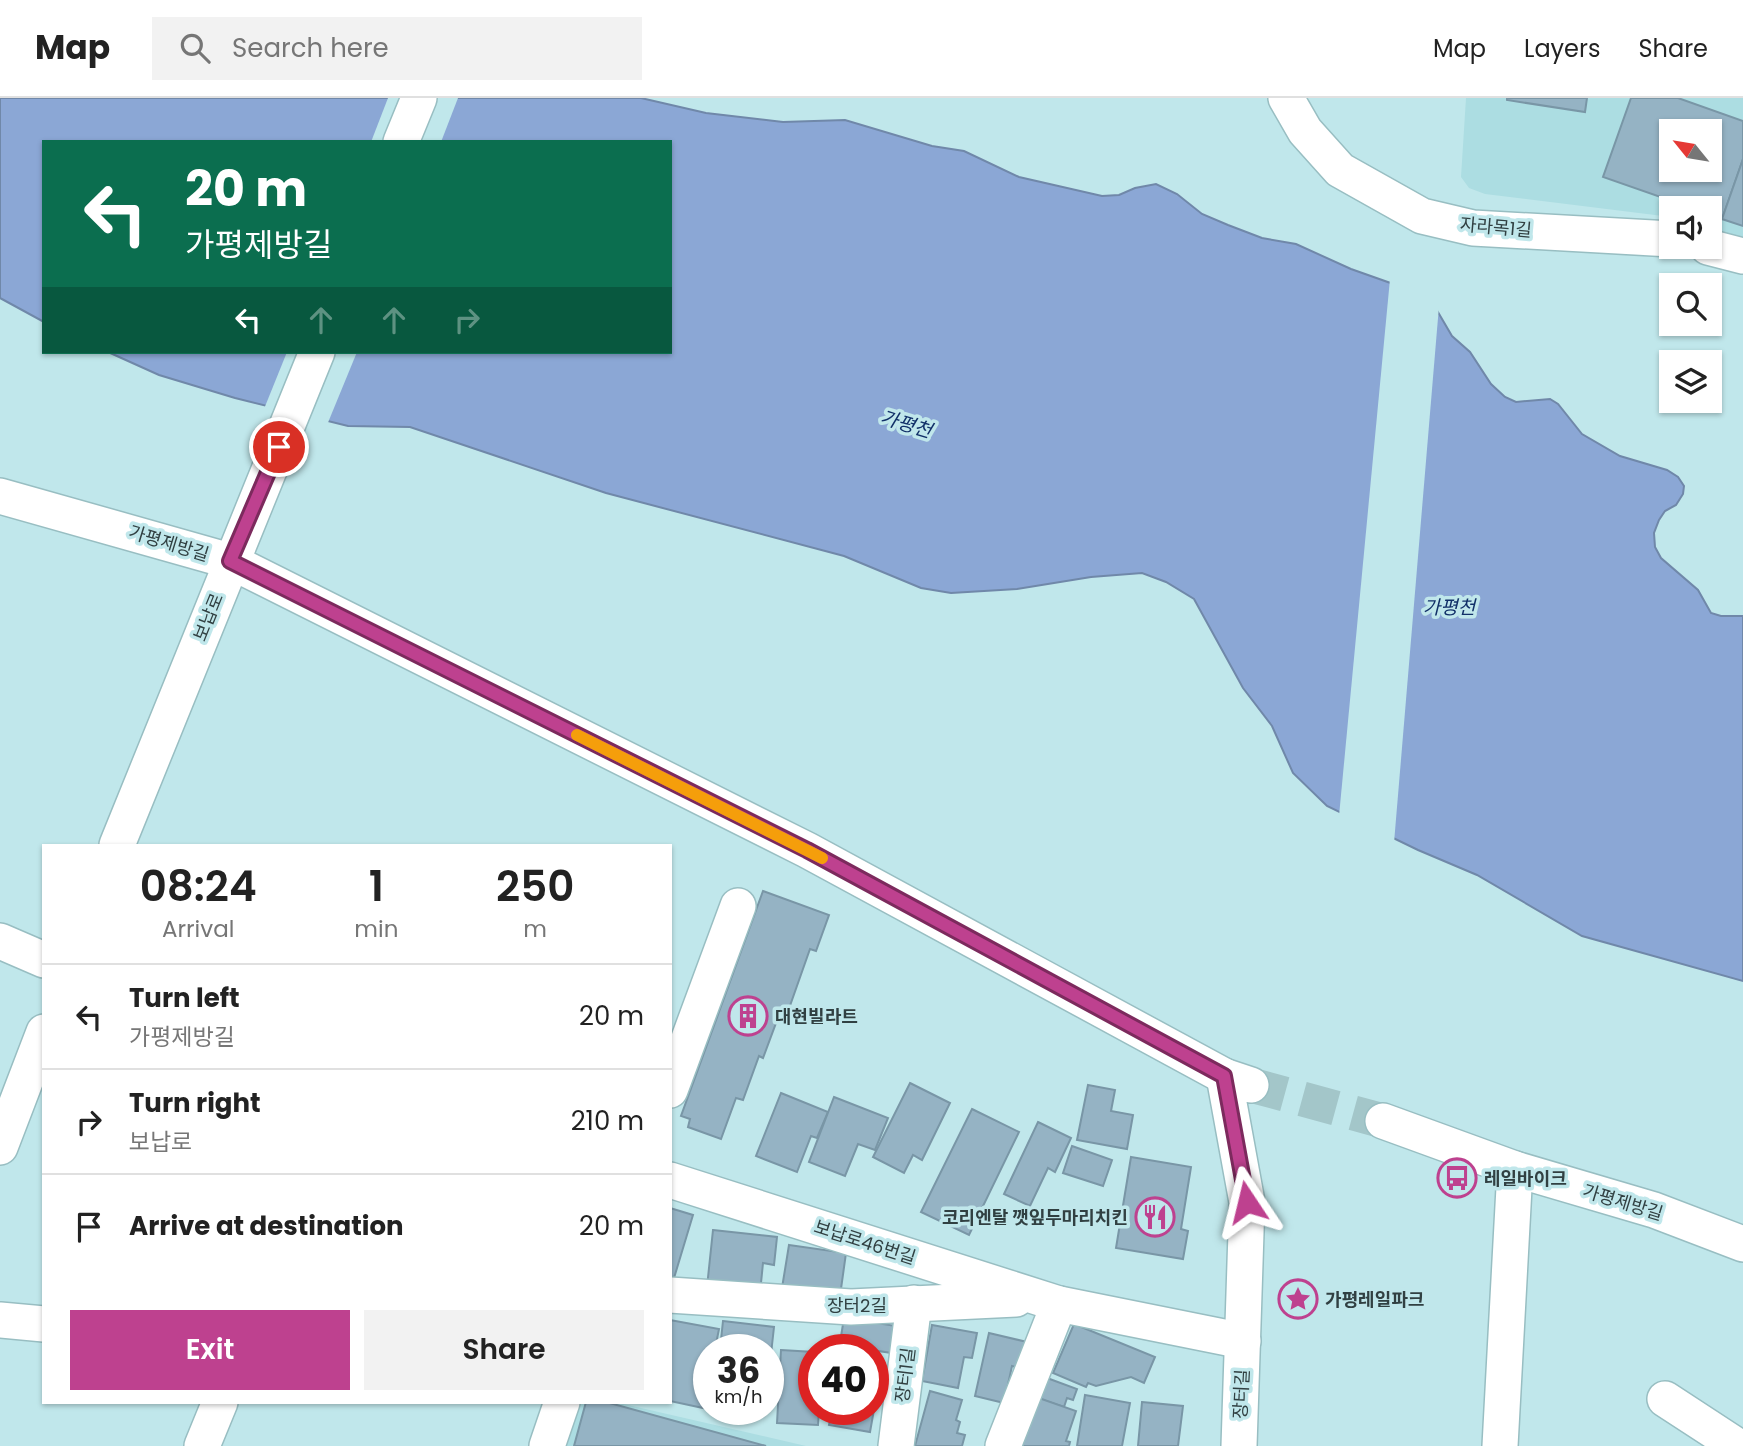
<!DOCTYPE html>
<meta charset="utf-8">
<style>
body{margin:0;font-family:Poppins,"Noto Sans KR",sans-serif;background:#f2f2f2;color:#222;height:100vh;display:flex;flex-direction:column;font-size:26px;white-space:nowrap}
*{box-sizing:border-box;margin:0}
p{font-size:23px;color:#767676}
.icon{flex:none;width:38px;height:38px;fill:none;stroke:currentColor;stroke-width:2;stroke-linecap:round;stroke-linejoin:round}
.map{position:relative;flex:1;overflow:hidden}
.drawer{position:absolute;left:42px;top:746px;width:630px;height:560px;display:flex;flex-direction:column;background:#fff;border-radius:0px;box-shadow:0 2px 5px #0004}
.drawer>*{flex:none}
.banner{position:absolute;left:42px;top:42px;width:630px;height:214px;border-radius:0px;box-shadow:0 2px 5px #0004;background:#0b6e4f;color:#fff;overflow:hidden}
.needle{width:46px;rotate:300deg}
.buttons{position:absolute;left:1659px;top:21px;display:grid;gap:14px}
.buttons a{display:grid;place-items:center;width:63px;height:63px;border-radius:0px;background:#fff;box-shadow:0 2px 5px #0004;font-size:35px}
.speed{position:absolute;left:693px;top:1236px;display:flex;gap:14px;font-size:35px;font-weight:700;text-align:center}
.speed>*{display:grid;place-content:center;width:91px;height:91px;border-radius:50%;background:#fff;box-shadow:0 2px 5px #0004;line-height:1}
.speed small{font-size:18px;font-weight:400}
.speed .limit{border:10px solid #d22;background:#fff;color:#111}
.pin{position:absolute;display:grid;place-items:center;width:60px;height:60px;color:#fff;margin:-30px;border:4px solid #fff;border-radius:50%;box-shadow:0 2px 7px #0007}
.me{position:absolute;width:77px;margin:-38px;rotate:350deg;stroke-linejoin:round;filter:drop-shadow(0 0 5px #0008)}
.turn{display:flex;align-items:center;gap:24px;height:147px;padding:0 28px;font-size:32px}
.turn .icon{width:91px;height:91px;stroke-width:2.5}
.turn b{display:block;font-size:49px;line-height:60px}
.lanes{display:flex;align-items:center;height:66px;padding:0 28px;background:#0003;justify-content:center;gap:35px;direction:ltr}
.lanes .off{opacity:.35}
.eta{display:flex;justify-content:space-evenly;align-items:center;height:119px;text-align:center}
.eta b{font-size:42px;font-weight:600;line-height:49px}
.action{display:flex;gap:14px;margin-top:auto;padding:14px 28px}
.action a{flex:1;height:80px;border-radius:0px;background:#be418f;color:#fff;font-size:28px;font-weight:600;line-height:80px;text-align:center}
.action a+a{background:#f2f2f2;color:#222}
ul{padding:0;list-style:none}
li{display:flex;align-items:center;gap:21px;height:105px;padding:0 28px;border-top:2px solid #e0e0e0}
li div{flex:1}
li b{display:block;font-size:26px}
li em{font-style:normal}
header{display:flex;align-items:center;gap:42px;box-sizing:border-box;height:98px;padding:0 35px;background:#fff;border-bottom:2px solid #e0e0e0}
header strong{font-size:33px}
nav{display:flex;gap:38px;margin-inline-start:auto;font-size:24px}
.search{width:490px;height:63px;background:#f2f2f2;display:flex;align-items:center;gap:18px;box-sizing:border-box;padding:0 24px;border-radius:0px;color:#767676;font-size:26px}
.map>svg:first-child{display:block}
.built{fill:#acdde2;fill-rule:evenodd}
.water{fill:#8ba7d5;stroke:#7088a9;stroke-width:2}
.pier{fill:#c0e7eb}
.building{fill:#95b3c4;stroke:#7996a6;stroke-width:2;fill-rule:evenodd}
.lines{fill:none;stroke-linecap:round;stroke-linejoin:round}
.minor-tunnel{stroke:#a3c6c9;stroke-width:35;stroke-dasharray:35 18;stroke-linecap:butt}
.minor-casing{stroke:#98bec2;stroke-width:38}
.minor{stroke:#fff;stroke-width:35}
.route-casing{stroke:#7c2a5d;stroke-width:18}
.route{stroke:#be418f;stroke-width:12}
.slow{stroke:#f59e0b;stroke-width:12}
.labels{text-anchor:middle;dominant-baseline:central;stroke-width:7;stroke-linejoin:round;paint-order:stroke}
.street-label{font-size:18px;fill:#314042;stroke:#c0e7eb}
.poi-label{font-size:18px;font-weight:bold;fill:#314042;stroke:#c0e7eb;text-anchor:start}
.water-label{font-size:19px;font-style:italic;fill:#113068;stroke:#c0e7eb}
</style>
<header>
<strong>Map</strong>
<div class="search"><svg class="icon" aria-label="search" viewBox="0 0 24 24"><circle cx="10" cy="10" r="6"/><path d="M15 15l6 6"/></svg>Search here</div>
<nav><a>Map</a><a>Layers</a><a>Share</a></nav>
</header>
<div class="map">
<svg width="1743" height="1348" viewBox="0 0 1743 1348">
<rect width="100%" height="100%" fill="#c0e7eb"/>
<g class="built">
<path d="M 1466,0 L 1743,0 L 1743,141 L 1710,131 L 1710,110 L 1671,110 L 1671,119 L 1485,96 L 1469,90 L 1461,79 ZM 1671,33 L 1710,33 L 1710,72 L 1671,72 Z"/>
<polygon points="577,1304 615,1304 806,1348 564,1348"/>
</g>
<polygon class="water" points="0,0 641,0 706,15 783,24 845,22 932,48 964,53 1019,79 1102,98 1119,97 1135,90 1156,86 1177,96 1202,116 1228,127 1262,140 1296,146 1351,171 1399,188 1435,209 1452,238 1470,254 1491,286 1505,299 1516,304 1550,301 1558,306 1582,336 1620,358 1667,372 1678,379 1684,388 1683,396 1676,407 1665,413 1659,422 1654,435 1655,449 1661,460 1698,492 1711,515 1721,518 1743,518 1743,883 1582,838 1477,777 1418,752 1327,708 1293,675 1272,628 1243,590 1194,501 1166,484 1142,475 1091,479 1017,491 951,495 921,490 844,458 606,395 410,329 348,328 235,300 159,277 108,254 670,254 670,44 44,44 44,224 0,200"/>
<g class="pier">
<polygon points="388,0 458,0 441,44 371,44"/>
<polygon points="1390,181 1416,190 1439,208 1394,745 1339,718"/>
<polygon points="287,254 357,254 327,327 264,311"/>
</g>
<g class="building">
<polygon points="1507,0 1587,0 1585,14 1507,2"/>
<path d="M 1631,0 L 1678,0 L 1743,23 L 1743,61 L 1722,121 L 1710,116 L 1710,110 L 1692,110 L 1603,79 ZM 1671,33 L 1710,33 L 1710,72 L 1671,72 Z"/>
<polygon points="1743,61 1743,128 1722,121"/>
<polygon points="763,793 829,817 816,853 810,851 786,919 779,917 763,960 759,958 743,1002 736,1000 721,1041 688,1029 690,1021 681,1018"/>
<polygon points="910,985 950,1005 922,1062 913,1057 904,1075 873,1059"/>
<polygon points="1088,987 1115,992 1111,1013 1133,1017 1127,1051 1077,1042"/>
<polygon points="781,995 828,1014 817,1040 811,1038 797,1074 756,1058"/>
<polygon points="834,999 888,1020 875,1052 858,1046 845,1078 809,1064"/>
<polygon points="972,1011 1019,1034 969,1137 921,1114"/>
<polygon points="1038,1024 1071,1040 1055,1074 1048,1070 1030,1108 1004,1096"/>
<polygon points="1072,1048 1112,1062 1103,1088 1063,1075"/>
<polygon points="1131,1059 1191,1069 1181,1131 1188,1133 1183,1161 1116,1150"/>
<polygon points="670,1110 693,1117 674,1180 670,1179"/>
<polygon points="713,1132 777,1139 774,1167 763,1165 760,1195 707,1189"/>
<polygon points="789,1147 846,1155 840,1198 782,1190"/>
<polygon points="844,1220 896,1228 892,1255 878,1253 873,1281 873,1251 839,1251"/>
<polygon points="670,1222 719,1231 715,1251 709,1251 709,1282 703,1310 670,1303"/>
<polygon points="723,1223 774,1229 771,1256 768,1256 768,1251 720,1251"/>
<polygon points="1074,1226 1155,1259 1144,1285 1131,1279 1096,1288 1088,1285 1086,1289 1053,1275"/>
<polygon points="932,1227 977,1235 972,1260 964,1259 958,1290 922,1283"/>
<polygon points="989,1235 1027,1244 1020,1270 1012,1268 1004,1305 975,1298"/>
<polygon points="781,1252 814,1254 814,1311 819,1311 818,1327 777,1325"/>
<polygon points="1047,1280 1077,1291 1073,1302 1067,1300 1064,1309 1040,1301"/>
<polygon points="930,1293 962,1302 956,1322 960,1324 957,1335 965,1337 962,1348 915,1348"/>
<polygon points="873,1294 877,1295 870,1334 829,1327 832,1311 873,1311"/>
<polygon points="1085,1297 1130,1305 1122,1348 1077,1348"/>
<polygon points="1036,1299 1076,1313 1066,1343 1070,1344 1069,1348 1019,1348"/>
<polygon points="586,1304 606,1304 766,1348 574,1348"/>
<polygon points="1142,1304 1183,1308 1178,1348 1138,1348"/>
</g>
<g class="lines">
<polyline class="minor-tunnel" points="1251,987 1383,1023"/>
<g class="minor-casing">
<g id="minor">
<polyline points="1286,0 1305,33 1340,72 1422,118 1473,130 1671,141"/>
<polyline points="401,44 419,0"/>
<polyline points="1708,149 1743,158"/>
<polyline points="0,398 230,463 807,752 1224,978"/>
<polyline points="117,747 317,254"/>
<polyline points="0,843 44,862"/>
<polyline points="670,992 738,808"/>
<polyline points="1383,1023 1515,1071 1654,1112 1743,1146"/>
<polyline points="0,1049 44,934"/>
<polyline points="670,1082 1059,1206 1243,1243"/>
<polyline points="670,1197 851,1209 1016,1201"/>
<polyline points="0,1222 44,1226"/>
<polyline points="1665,1301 1737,1348"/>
<polyline points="202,1348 220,1304"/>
<polyline points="547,1348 562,1304"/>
<polyline points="896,1348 914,1205"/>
<polyline points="1003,1348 1059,1206"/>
<polyline points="1239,1348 1247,1104 1224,978 1251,987"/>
<polyline points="1500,1348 1515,1071"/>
</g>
</g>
<use href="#minor" class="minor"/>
</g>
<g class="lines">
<g class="route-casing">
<polyline id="route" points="279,349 230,463 807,752 1224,978 1247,1104"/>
</g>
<use href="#route" class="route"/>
<polyline class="slow" points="577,637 822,760"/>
</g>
<defs>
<g id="building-ring" transform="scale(2.0125)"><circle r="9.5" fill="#c0e7eb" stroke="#be418f" stroke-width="1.5"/><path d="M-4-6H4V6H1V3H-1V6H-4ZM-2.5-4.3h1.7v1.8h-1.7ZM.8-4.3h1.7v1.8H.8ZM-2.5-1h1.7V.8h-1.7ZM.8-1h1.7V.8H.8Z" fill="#be418f"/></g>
<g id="bus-ring" transform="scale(2.0125)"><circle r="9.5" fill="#c0e7eb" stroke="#be418f" stroke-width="1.5"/><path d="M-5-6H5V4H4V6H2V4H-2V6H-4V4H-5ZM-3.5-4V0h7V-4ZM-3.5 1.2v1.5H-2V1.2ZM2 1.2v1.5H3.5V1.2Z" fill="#be418f"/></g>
<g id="restaurant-ring" transform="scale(2.0125)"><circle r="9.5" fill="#c0e7eb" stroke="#be418f" stroke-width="1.5"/><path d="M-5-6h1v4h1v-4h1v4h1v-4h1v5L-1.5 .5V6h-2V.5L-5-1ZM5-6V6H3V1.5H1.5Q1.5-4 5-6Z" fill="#be418f"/></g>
<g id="sight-ring" transform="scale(2.0125)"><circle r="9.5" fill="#c0e7eb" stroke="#be418f" stroke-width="1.5"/><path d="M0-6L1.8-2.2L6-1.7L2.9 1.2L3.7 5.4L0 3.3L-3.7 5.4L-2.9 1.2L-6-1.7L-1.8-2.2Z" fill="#be418f"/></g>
</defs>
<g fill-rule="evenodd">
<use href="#building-ring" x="748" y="918"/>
<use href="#bus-ring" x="1457" y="1080"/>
<use href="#restaurant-ring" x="1155" y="1119"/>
<use href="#sight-ring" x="1298" y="1201"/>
</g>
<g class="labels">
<g class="street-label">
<text transform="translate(1496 129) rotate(5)">자라목1길</text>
<text transform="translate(169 445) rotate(17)">가평제방길</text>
<text transform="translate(208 519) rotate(-68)">보납로</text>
<text transform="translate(1623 1104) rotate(17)">가평제방길</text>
<text transform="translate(865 1144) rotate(18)">보납로46번길</text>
<text x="857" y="1207">장터2길</text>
<text transform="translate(905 1277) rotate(-83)">장터1길</text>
<text transform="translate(1241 1296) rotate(-87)">장터길</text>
</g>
<g class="poi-label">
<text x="775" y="918">대현빌라트</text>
<text x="1484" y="1080">레일바이크</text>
<text x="1128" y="1119" text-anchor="end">코리엔탈 깻잎두마리치킨</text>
<text x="1325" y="1201">가평레일파크</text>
</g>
<g class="water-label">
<text transform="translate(906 326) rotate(17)">가평천</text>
<text x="1449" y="509">가평천</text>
</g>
</g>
</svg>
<div class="buttons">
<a><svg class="needle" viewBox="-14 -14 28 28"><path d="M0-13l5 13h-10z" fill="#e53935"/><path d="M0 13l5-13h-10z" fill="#767676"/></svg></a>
<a><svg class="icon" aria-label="sound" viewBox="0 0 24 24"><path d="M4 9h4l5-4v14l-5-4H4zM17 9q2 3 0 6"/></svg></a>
<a><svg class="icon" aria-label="search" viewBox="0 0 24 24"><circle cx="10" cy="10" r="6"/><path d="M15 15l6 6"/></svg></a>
<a><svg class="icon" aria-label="layers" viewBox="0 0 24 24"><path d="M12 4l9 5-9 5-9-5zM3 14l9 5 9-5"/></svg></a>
</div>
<div class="speed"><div>36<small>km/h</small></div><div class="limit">40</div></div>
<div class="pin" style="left:279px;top:349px;background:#d93025"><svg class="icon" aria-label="arrive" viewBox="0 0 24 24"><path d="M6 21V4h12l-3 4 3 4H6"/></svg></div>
<svg class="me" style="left:1247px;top:1104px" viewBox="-20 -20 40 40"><path d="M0-17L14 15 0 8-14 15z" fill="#be418f" stroke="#fff" stroke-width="4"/></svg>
<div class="banner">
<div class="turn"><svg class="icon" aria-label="left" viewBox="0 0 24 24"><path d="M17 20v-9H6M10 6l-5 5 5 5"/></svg><div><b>20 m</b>가평제방길</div></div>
<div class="lanes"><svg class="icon" aria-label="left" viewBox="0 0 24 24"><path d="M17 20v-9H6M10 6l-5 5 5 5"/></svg><svg class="icon off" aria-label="ahead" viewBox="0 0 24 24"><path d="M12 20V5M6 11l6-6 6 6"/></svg><svg class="icon off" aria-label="ahead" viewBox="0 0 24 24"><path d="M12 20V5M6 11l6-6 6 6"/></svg><svg class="icon off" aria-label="right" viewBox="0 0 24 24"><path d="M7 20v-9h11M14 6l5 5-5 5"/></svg></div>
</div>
<section class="drawer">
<div class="eta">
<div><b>08:24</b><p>Arrival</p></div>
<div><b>1</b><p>min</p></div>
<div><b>250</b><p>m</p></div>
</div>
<ul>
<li><svg class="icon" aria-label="left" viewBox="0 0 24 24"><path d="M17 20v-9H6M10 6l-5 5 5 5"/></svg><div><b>Turn left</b><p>가평제방길</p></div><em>20 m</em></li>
<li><svg class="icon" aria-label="right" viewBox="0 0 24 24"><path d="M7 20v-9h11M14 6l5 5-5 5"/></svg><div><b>Turn right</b><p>보납로</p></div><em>210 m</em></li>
<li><svg class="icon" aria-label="arrive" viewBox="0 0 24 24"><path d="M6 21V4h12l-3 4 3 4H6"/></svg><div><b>Arrive at destination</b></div><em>20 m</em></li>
</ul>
<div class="action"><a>Exit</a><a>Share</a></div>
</section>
</div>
